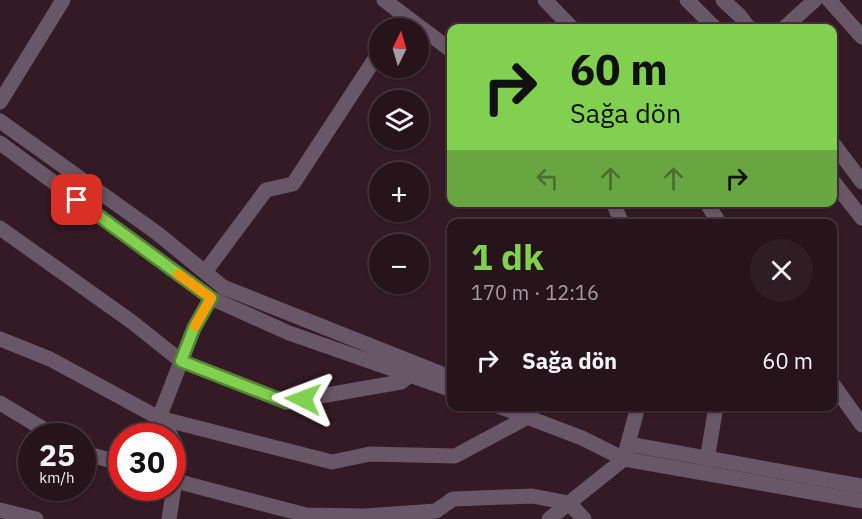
<!DOCTYPE html>
<html lang="tr">
<meta charset="utf-8">
<style>
body{margin:0;font-family:"IBM Plex Sans",sans-serif;background:#2f1d24;color:#f1f3f6;height:100vh;display:flex;flex-direction:column;font-size:22px;white-space:nowrap}
*{box-sizing:border-box;margin:0}
p{font-size:20px;color:#a49ea3}
.icon{flex:none;width:33px;height:33px;fill:none;stroke:currentColor;stroke-width:2;stroke-linecap:round;stroke-linejoin:round}
.map{position:relative;flex:1;overflow:hidden}
.sheet{position:absolute;left:447px;top:219px;width:390px;height:192px;display:flex;flex-direction:column;background:#27141b;border-radius:12px;box-shadow:0 2px 4px #0004,0 0 0 2px #43333a}
.sheet>*{flex:none}
.banner{position:absolute;left:447px;top:24px;width:390px;height:183px;border-radius:12px;box-shadow:0 2px 4px #0004,0 0 0 2px #43333a;background:#81d050;color:#111;overflow:hidden}
.needle{width:39px;rotate:5deg}
.fabs{position:absolute;left:369px;top:18px;display:grid;gap:12px}
.fabs a{display:grid;place-items:center;width:60px;height:60px;border-radius:50%;background:#27141b;box-shadow:0 2px 4px #0004,0 0 0 2px #43333a;font-size:30px}
.speed{position:absolute;left:18px;top:423px;display:flex;gap:12px;font-size:30px;font-weight:700;text-align:center}
.speed>*{display:grid;place-content:center;width:78px;height:78px;border-radius:50%;background:#27141b;box-shadow:0 2px 4px #0004,0 0 0 2px #43333a;line-height:1}
.speed small{font-size:15px;font-weight:400}
.speed .limit{border:9px solid #d22;background:#fff;color:#111}
.pin{position:absolute;display:grid;place-items:center;width:51px;height:51px;color:#fff;margin:-26px;border-radius:12px;box-shadow:0 3px 9px #0006}
.me{position:absolute;width:66px;margin:-33px;rotate:273deg;stroke-linejoin:round;filter:drop-shadow(0 0 4px #0008)}
.turn{display:flex;align-items:center;gap:21px;height:126px;padding:0 24px;font-size:27px}
.turn .icon{width:78px;height:78px;stroke-width:2.5}
.turn b{display:block;font-size:42px;line-height:51px}
.lanes{display:flex;align-items:center;height:57px;padding:0 24px;background:#0003;justify-content:center;gap:30px;direction:ltr}
.lanes .off{opacity:.35}
.round{display:grid;place-items:center;flex:none;width:63px;height:63px;border-radius:32px;background:#2f1d24}
.summary{display:flex;align-items:center;justify-content:space-between;height:102px;padding:0 24px}
h1{font-size:36px;font-weight:700;line-height:45px;color:#81d050}
ul{padding:0;list-style:none}
li{display:flex;align-items:center;gap:18px;height:78px;padding:0 24px}
li div{flex:1}
li b{display:block;font-size:22px}
li em{font-style:normal}
.map>svg:first-child{display:block}
.lines{fill:none;stroke-linecap:round;stroke-linejoin:round}
.minor{stroke:#685766;stroke-width:15}
.route-casing{stroke:#548734;stroke-width:15}
.route{stroke:#81d050;stroke-width:10}
.slow{stroke:#f59e0b;stroke-width:10}
</style>
<div class="map">
<svg width="862" height="519" viewBox="0 0 862 519">
<rect width="100%" height="100%" fill="#341a24"/>
<g class="lines">
<g class="minor">
<polyline points="384,0 452,51"/>
<polyline points="545,0 572,28"/>
<polyline points="687,0 715,28"/>
<polyline points="723,0 740,16 749,28"/>
<polyline points="829,0 862,37"/>
<polyline points="784,28 815,0"/>
<polyline points="0,102 63,0"/>
<polyline points="0,121 157,233 223,287 452,378"/>
<polyline points="832,142 862,182"/>
<polyline points="0,143 211,298 289,333 452,390"/>
<polyline points="832,180 862,218"/>
<polyline points="613,202 622,224"/>
<polyline points="706,202 720,224"/>
<polyline points="0,228 132,322 181,361 286,402 401,382 410,375"/>
<polyline points="205,272 266,190 293,184 380,51"/>
<polyline points="0,339 50,359 159,418 332,462 370,454 455,456 528,417"/>
<polyline points="832,383 862,425"/>
<polyline points="0,403 55,436"/>
<polyline points="498,406 582,438 624,459 862,501"/>
<polyline points="171,436 159,418 194,328 211,298"/>
<polyline points="628,444 862,486"/>
<polyline points="82,452 122,464"/>
<polyline points="707,460 716,406"/>
<polyline points="172,480 306,515 365,516 436,511 453,499 532,496 569,503 584,519"/>
<polyline points="0,510 36,519"/>
<polyline points="169,519 175,481 175,443 172,439"/>
<polyline points="549,519 624,459 638,406"/>
</g>
</g>
<g class="lines">
<g class="route-casing">
<polyline id="route" points="77,200 211,298 194,328 181,361 286,402 303,399"/>
</g>
<use href="#route" class="route"/>
<polyline class="slow" points="178,274 211,298 195,326"/>
</g>
</svg>
<div class="fabs">
<a><svg class="needle" viewBox="-14 -14 28 28"><path d="M0-13l5 13h-10z" fill="#e53935"/><path d="M0 13l5-13h-10z" fill="#a49ea3"/></svg></a>
<a><svg class="icon" aria-label="layers" viewBox="0 0 24 24"><path d="M12 4l9 5-9 5-9-5zM3 14l9 5 9-5"/></svg></a>
<a>+</a>
<a>−</a>
</div>
<div class="speed"><div>25<small>km/h</small></div><div class="limit">30</div></div>
<div class="pin" style="left:77px;top:200px;background:#d93025"><svg class="icon" aria-label="arrive" viewBox="0 0 24 24"><path d="M6 21V4h12l-3 4 3 4H6"/></svg></div>
<svg class="me" style="left:303px;top:399px" viewBox="-20 -20 40 40"><path d="M0-17L14 15 0 8-14 15z" fill="#81d050" stroke="#fff" stroke-width="4"/></svg>
<div class="banner">
<div class="turn"><svg class="icon" aria-label="right" viewBox="0 0 24 24"><path d="M7 20v-9h11M14 6l5 5-5 5"/></svg><div><b>60 m</b>Sağa dön</div></div>
<div class="lanes"><svg class="icon off" aria-label="left" viewBox="0 0 24 24"><path d="M17 20v-9H6M10 6l-5 5 5 5"/></svg><svg class="icon off" aria-label="ahead" viewBox="0 0 24 24"><path d="M12 20V5M6 11l6-6 6 6"/></svg><svg class="icon off" aria-label="ahead" viewBox="0 0 24 24"><path d="M12 20V5M6 11l6-6 6 6"/></svg><svg class="icon" aria-label="right" viewBox="0 0 24 24"><path d="M7 20v-9h11M14 6l5 5-5 5"/></svg></div>
</div>
<section class="sheet">
<div class="summary"><div><h1>1 dk</h1><p>170 m · 12:16</p></div><a class="round"><svg class="icon" aria-label="close" viewBox="0 0 24 24"><path d="M6 6l12 12M18 6L6 18"/></svg></a></div>
<ul>
<li><svg class="icon" aria-label="right" viewBox="0 0 24 24"><path d="M7 20v-9h11M14 6l5 5-5 5"/></svg><div><b>Sağa dön</b></div><em>60 m</em></li>
</ul>
</section>
</div>
